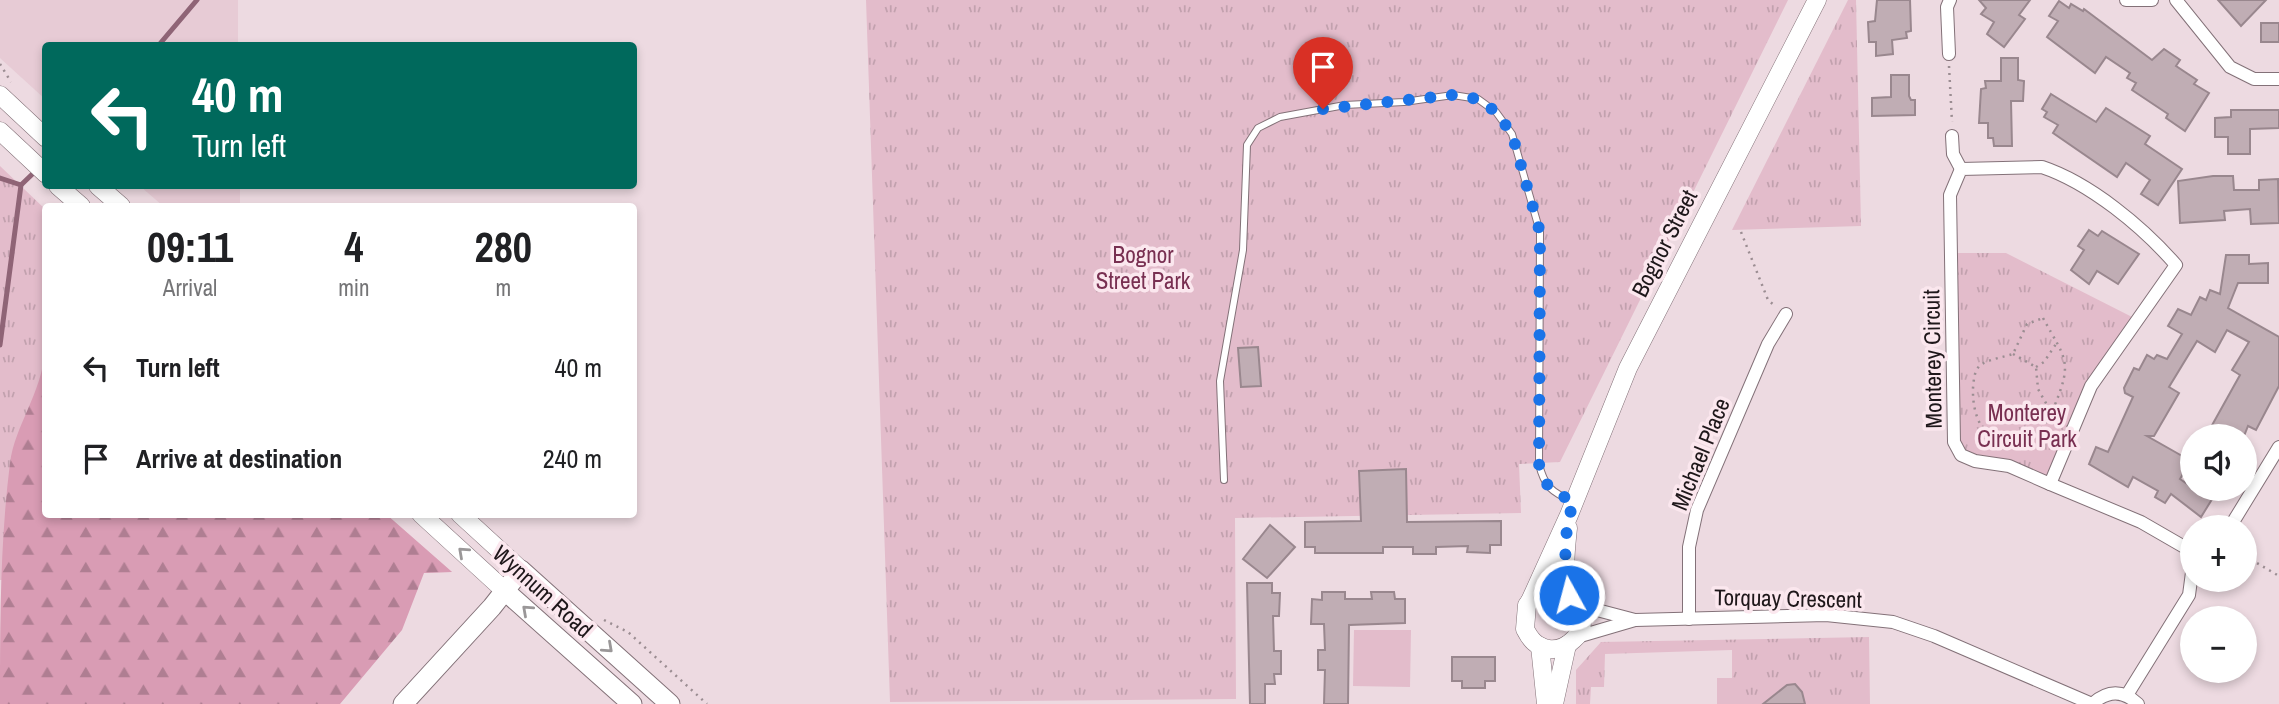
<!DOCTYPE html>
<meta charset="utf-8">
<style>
body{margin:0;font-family:"Archivo Narrow",sans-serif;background:#f6f6f6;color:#202124;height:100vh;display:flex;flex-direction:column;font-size:26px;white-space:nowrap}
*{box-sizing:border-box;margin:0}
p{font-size:23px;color:#757577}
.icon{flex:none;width:38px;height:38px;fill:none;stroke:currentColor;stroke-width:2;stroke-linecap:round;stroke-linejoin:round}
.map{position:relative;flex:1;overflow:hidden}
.side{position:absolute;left:42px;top:203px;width:595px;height:315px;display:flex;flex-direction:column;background:#fff;border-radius:7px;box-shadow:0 4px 10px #0003}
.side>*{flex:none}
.hud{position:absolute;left:42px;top:42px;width:595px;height:147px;border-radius:7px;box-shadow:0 4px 10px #0003;background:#00695c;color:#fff;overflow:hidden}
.fabs{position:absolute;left:2180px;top:424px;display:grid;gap:14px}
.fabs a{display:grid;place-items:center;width:77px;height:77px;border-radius:50%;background:#fff;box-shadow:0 4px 10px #0003;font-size:35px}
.pin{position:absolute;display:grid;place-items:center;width:60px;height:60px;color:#fff;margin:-72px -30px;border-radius:50% 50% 50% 0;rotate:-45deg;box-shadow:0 0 7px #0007}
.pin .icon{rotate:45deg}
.me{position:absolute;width:77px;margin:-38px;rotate:353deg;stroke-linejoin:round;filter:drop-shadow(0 0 5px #0008)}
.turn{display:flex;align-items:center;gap:24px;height:147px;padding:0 35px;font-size:32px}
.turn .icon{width:91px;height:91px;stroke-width:2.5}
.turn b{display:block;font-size:49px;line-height:60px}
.eta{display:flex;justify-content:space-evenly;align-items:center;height:119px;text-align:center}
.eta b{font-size:42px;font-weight:700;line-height:49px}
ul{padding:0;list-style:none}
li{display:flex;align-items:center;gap:21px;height:91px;padding:0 35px}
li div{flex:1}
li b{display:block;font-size:26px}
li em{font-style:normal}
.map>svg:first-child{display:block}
.built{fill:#e7cbd5}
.grass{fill:url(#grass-tufts)}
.forest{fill:url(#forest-firs)}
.pitch{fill:#e3bccb}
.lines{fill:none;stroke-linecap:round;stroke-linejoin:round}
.stream{stroke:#8f6476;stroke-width:5}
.building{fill:#c0adb4;stroke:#99878e;stroke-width:2}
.lane-casing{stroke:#837178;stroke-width:8}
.street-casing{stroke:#837178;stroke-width:14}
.secondary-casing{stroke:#837178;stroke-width:19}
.primary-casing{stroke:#837178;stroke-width:21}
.path{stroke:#9b8d92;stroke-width:2.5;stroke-dasharray:2 5;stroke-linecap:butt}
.lane{stroke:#fff;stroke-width:6}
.street{stroke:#fff;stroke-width:12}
.secondary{stroke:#fff;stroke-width:18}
.primary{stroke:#fff;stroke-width:19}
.oneway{stroke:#9a9798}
.route{stroke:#1a73e8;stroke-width:12;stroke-dasharray:0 21.6}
.labels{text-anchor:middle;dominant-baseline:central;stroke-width:7;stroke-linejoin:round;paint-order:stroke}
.street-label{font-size:23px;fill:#1e171a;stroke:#fbe7ee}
.park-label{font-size:23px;fill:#782f51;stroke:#fbe7ee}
</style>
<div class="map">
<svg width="2279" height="704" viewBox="0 0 2279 704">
<defs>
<pattern id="grass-tufts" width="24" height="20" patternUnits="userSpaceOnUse" patternTransform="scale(1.75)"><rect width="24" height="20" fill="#e3bccb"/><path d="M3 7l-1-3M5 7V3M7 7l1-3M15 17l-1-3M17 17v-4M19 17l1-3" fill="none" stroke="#c2a1ae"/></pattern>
<pattern id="forest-firs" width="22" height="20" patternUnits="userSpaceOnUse" patternTransform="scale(1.75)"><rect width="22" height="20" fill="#d99cb4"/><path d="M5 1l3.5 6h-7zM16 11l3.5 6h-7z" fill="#af7e92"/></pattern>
</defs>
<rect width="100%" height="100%" fill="#eddae1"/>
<g class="built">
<polygon points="0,0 238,0 238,45 46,46 45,99 0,58"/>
<polygon points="140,186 240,186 240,206 163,206"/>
</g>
<g class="grass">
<polygon points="866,0 1788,0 1560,462 1519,464 1521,513 1235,518 1236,699 890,702"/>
<polygon points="1848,0 1856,0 1861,226 1732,230"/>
<polygon points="0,166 45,209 46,514 387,515 452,572 0,580"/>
<polygon points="1951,253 2006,253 2138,320 2091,386 2050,484 1961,455"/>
<polygon points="1869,637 1870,704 1805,704 1795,684 1787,685 1763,704 1717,704 1717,678 1732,678 1732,650 1605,654 1604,687 1591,687 1590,704 1576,704 1576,670 1601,642"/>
</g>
<path class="forest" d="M 45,351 L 46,514 L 387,515 L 452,572 L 424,573 L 402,630 L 340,704 L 0,704 C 0,624 0,542 10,463 C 15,425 41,395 45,351 Z"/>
<polygon class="pitch" points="1354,630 1411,630 1410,687 1353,686"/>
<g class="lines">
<g class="stream">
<polyline points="158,46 197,0"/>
<polyline points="0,178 21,185"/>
<polyline points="0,345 21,185 46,161"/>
</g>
</g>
<g class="building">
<polygon points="1877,0 1910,0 1911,31 1906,32 1907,38 1892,40 1893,54 1876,56 1876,42 1869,42 1868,22 1875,21"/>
<polygon points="1979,0 2030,0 2019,15 2025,19 2004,47 1987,34 1994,22 1981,14 1986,8"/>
<polygon points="2218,0 2266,0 2241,26"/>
<polygon points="2059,1 2069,8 2071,4 2083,11 2084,9 2152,60 2164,49 2180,60 2176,66 2197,80 2194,84 2209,93 2185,131 2166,118 2168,114 2132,90 2136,83 2127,78 2130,73 2106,57 2095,73 2047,37 2058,21 2049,16"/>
<rect x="2261" y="23" width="18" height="19"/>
<polygon points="2001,58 2018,58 2018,80 2024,81 2023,101 2011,101 2012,146 1994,146 1993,138 1988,138 1988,123 1979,123 1981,89 1986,88 1985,81 2001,81"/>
<polygon points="1891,75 1909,75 1909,96 1911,100 1915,100 1915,115 1872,116 1872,98 1891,97"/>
<polygon points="2051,94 2096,122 2106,108 2150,136 2145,144 2182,169 2158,205 2141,194 2150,180 2126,163 2117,177 2053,133 2058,125 2044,117 2047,112 2042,109"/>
<polygon points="2231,110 2279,110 2279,128 2250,129 2250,154 2228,154 2228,137 2215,137 2215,118 2231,117"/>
<polygon points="2213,176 2233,176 2234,190 2259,190 2259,180 2278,179 2279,223 2251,224 2250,209 2224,211 2225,220 2180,223 2178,181"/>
<polygon points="2089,230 2098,236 2102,231 2139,254 2118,284 2097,271 2089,284 2071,270 2084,250 2078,246"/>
<polygon points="2226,255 2249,255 2249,264 2268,263 2268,283 2238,283 2228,308 2279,337 2279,386 2256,430 2248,426 2244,436 2206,436 2240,375 2232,370 2249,342 2227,330 2215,352 2197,341 2169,387 2179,393 2154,436 2147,436 2191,461 2180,479 2193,488 2219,488 2201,517 2171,494 2165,503 2155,497 2158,491 2133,477 2128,487 2089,464 2096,447 2108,452 2133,397 2125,393 2124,388 2134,368 2139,370 2147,355 2154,359 2157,355 2167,359 2182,334 2168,326 2178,309 2191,315 2200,297 2206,300 2210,290 2220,294"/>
<polygon points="1258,347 1261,386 1241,387 1238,348"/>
<polygon points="1406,469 1407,522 1501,521 1501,545 1490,545 1490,553 1467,552 1468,546 1436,547 1436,554 1413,554 1413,547 1383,547 1383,553 1315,553 1315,547 1305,547 1305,522 1361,521 1359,471"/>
<polygon points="1270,525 1295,547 1267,578 1243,559"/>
<polygon points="1247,583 1272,583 1272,593 1280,593 1279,616 1273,616 1274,651 1281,651 1281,674 1274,674 1275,684 1265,684 1265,704 1250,704"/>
<polygon points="1322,592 1345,592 1345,599 1372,599 1371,592 1394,592 1395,599 1405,599 1405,623 1349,625 1348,704 1324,704 1325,670 1318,670 1318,650 1325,650 1324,624 1311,624 1312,599 1322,600"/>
<polygon points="1452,657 1495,657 1495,681 1485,681 1485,688 1462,688 1462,681 1452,681"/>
<polygon points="1795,684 1802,692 1805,704 1763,704 1787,685"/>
</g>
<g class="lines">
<g class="lane-casing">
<path id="lane" d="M 1224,480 L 1220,381 L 1243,250 L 1247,145 L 1258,128 L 1280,117 L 1345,105 L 1404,102 L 1453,95 L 1478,99 L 1496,112 L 1512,134 L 1540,232 L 1539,464 C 1544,486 1552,493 1573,501"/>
</g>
<g class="street-casing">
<g id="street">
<polyline points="2126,0 2152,0"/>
<polyline points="2176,0 2230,67 2254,79 2279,79"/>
<polyline points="1949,54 1947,7 1950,0"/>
<polyline points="1952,136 1953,154 1961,169"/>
<path d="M 2042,167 C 2090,183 2143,227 2176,265 L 2091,386 L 2050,484 L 2009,466 L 1975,461 L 1961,455 L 1954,442 L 1950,195 L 1961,169 Z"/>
<polyline points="2050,484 2141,522 2193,552"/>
<polyline points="2230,527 2279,447"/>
<polyline points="1578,605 1635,620"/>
<polyline points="1689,619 1689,547 1697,510 1768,344 1786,314"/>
<polyline points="1577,637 1635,620 1826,615 1893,622 1934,636 2092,704"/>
<polyline points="2127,695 2189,595 2193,565"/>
<path d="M 2092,704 C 2108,690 2123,690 2138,704"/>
</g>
</g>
<g class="secondary-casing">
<g id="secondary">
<polyline points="0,95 46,138"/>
<polyline points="0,131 46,174"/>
<polyline points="58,186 81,206"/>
<polyline points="98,186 121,206"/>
<polyline points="421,514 504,590"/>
<polyline points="460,514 521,570"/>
<path d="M 1568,528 C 1566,547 1564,564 1567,582 C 1570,602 1595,621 1573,640 C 1566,647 1558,650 1549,649 C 1536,647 1530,639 1525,629 L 1527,605 C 1538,590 1552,588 1569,595"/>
<polyline points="1530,601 1569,515 1628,368 1817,0"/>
<polyline points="1540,646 1546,704"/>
<polyline points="1554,704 1567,645"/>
</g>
</g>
<g class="primary-casing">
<g id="primary">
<polyline points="504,590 632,704"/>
<polyline points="403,704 492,607 521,570 670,704"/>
</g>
</g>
<g class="path">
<polyline points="0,64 11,82"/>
<polyline points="1949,66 1952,122"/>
<polyline points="1741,232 1768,300 1775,306"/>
<path d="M 2043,318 C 2066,360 2073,361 2054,407 C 2029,466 1971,451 1973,388 C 1974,379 1974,369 1982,364 C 1990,359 2004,357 2013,354 L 2027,324 Z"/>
<polyline points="2013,354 2036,367 2038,389 2051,412"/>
<polyline points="2036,367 2044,362 2056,344"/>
<polyline points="2245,556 2279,576"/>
<polyline points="604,620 628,632 707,704"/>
</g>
<use href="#lane" class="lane"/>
<use href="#street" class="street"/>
<use href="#secondary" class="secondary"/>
<use href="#primary" class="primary"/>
</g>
<defs><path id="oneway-chevron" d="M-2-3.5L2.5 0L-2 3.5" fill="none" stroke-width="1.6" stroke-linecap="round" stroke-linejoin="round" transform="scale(1.75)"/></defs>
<g class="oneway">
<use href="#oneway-chevron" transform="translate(463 552) rotate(-138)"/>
<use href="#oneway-chevron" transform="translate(527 610) rotate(-138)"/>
<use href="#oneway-chevron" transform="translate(608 648) rotate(42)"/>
</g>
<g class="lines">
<path class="route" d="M 1323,109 L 1453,95 L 1478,99 L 1496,112 L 1512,134 L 1540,232 L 1539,464 C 1544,487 1553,493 1574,501 C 1563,531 1564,564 1569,595"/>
</g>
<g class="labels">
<g class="street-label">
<text transform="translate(1664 243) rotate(-63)">Bognor Street</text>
<text transform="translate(1932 359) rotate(-91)">Monterey Circuit</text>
<text transform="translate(1700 454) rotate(-68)">Michael Place</text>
<text transform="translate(543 591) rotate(42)">Wynnum Road</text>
<text transform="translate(1788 598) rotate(1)">Torquay Crescent</text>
</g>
<g class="park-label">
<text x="1143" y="254">Bognor<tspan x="1143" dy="26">Street Park</tspan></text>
<text x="2027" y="412">Monterey<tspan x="2027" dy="26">Circuit Park</tspan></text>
</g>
</g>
</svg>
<div class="fabs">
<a><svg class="icon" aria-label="sound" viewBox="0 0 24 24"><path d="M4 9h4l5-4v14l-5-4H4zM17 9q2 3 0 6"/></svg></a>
<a>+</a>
<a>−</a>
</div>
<div class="pin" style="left:1323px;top:109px;background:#d93025"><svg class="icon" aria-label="arrive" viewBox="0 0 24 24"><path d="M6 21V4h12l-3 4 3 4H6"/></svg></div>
<svg class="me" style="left:1569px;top:595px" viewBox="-20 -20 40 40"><circle r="17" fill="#1a73e8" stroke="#fff" stroke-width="3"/><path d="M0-11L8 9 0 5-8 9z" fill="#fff"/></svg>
<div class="hud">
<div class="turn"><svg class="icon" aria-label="left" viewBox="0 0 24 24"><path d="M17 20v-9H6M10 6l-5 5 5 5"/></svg><div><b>40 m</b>Turn left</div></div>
</div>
<section class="side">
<div class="eta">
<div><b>09:11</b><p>Arrival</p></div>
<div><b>4</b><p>min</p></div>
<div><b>280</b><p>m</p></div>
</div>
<ul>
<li><svg class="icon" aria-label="left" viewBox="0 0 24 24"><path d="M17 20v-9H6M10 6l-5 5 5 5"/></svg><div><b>Turn left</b></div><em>40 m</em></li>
<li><svg class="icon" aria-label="arrive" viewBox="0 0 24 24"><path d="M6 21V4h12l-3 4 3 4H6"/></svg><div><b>Arrive at destination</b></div><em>240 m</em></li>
</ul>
</section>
</div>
